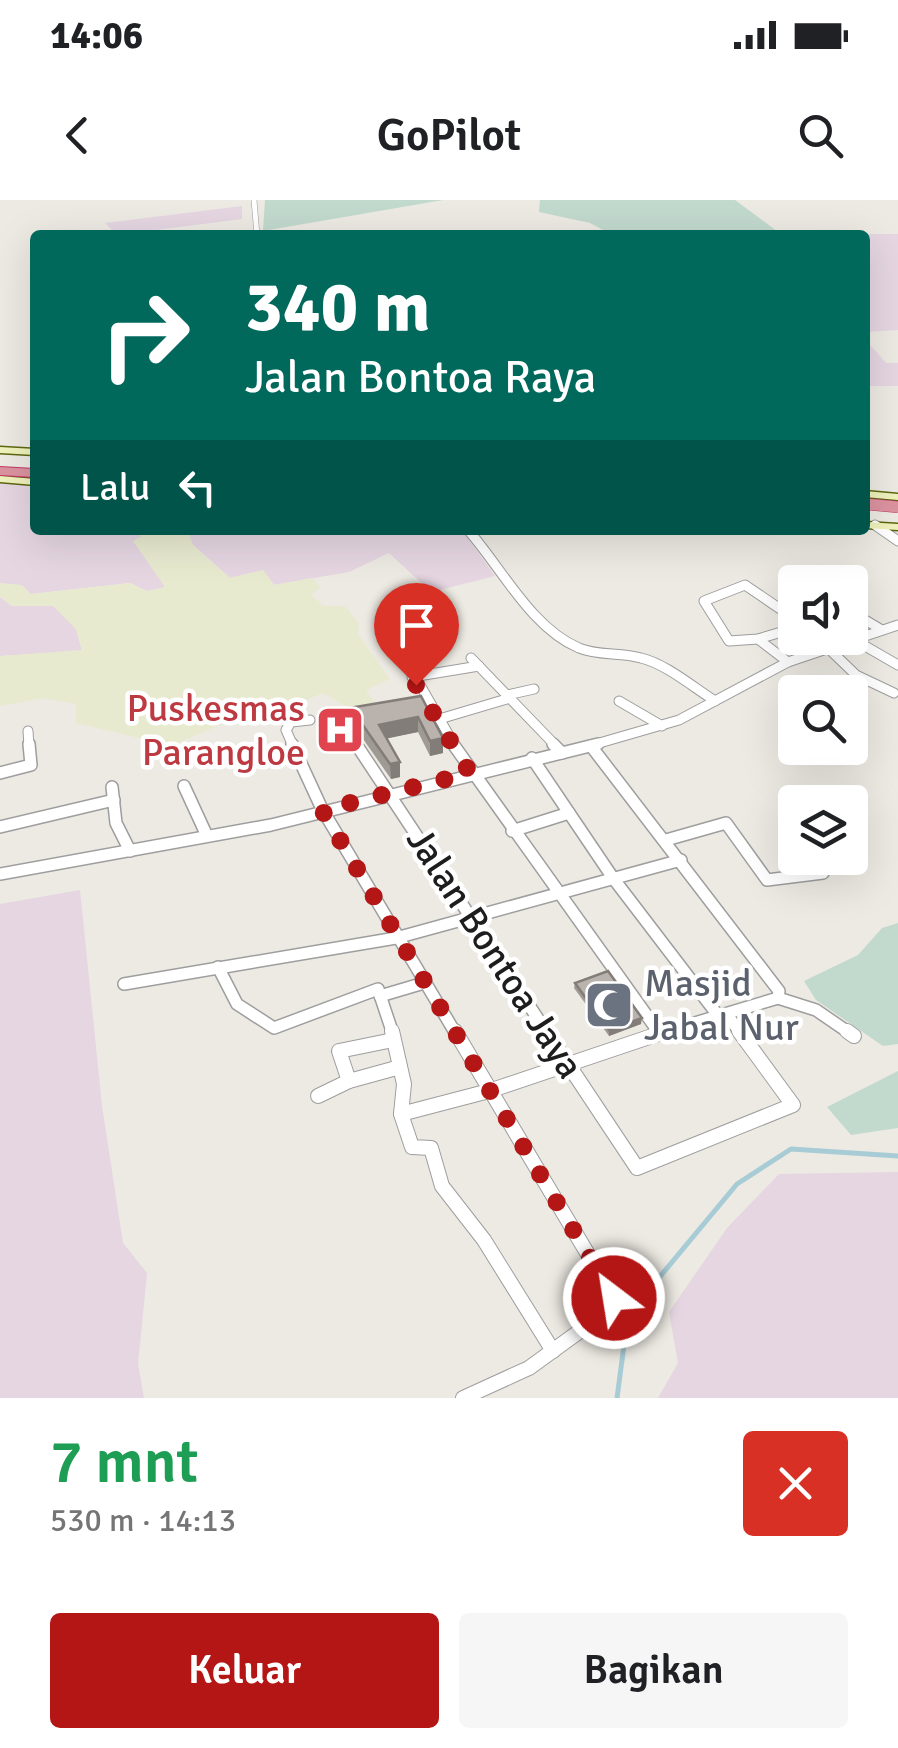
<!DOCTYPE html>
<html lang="id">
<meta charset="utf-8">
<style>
body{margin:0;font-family:Signika,sans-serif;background:#f6f6f6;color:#202124;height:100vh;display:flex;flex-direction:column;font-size:38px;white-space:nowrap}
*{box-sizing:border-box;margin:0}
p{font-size:32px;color:#757577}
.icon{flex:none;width:55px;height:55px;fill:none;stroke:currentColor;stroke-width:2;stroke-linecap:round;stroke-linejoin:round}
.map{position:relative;height:1198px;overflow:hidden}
.drawer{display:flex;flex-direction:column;background:#fff;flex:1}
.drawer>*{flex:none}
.top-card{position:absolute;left:30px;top:30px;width:840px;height:305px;border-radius:10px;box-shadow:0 10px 40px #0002;background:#00695c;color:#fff;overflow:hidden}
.controls{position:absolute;left:778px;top:365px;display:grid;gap:20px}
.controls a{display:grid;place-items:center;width:90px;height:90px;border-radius:10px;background:#fff;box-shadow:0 10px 40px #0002;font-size:50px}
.pin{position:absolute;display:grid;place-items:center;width:85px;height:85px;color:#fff;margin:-102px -42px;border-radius:50% 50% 50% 0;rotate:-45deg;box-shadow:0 0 10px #0007}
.pin .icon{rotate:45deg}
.me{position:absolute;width:110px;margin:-55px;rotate:329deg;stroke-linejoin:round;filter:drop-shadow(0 0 8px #0008)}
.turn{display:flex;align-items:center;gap:35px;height:210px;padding:0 50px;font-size:45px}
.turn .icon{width:130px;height:130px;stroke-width:2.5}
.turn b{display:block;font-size:70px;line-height:85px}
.then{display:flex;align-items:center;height:95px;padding:0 50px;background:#0003;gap:20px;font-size:38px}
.round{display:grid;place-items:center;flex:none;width:105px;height:105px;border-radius:10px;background:#f6f6f6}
.headline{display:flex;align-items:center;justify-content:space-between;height:170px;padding:0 50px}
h1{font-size:60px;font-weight:600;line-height:75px;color:#1e9e55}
.primary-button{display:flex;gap:20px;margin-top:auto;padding:20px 50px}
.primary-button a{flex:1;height:115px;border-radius:10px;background:#b41515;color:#fff;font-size:40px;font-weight:600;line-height:115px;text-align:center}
.primary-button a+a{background:#f6f6f6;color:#202124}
.status{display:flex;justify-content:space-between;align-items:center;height:70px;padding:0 50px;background:#fff;direction:ltr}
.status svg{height:28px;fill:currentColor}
header{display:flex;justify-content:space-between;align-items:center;height:130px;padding:0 50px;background:#fff;font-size:45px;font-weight:600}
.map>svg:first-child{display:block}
.industrial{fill:#e5d6e2}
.farmland{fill:#e8ead0}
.wetland{fill:#c2d9ce}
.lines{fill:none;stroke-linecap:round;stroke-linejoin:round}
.stream{stroke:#a8ccd6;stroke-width:5}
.street-far3-casing{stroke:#9e9e9e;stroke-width:6}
.street-far2-casing{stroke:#9e9e9e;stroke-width:11}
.street-far1-casing{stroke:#9e9e9e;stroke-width:14}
.street-casing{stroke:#9e9e9e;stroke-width:16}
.secondary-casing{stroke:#5e6710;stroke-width:3}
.highway-casing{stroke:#c53667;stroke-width:2}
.street-far3{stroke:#fff;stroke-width:5}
.street-far2{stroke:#fff;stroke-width:9}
.street-far1{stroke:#fff;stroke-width:11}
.street{stroke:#fff;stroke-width:14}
.secondary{fill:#eff2bc;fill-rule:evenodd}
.highway{fill:#dc93a0;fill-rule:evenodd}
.highway-bridge-casing{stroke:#c53667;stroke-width:12;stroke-linecap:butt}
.highway-bridge{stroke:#dc93a0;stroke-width:11}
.wall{fill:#a09a95}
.shaded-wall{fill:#827d79}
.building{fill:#bab3ad;stroke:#827d79;stroke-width:2.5}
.route{stroke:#b41515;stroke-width:18;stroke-dasharray:0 32.4}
.labels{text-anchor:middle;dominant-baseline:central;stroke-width:9;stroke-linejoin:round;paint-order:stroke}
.health-label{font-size:38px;fill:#be3a42;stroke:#fff;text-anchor:end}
.street-label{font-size:38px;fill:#1d1d1d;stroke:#fff}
.worship-label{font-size:38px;fill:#5b616d;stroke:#fff;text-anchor:start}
</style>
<div class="status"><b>14:06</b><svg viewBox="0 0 49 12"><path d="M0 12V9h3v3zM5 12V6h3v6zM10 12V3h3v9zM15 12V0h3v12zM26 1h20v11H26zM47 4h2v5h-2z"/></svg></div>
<header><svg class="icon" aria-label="back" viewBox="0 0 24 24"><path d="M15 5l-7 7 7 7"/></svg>GoPilot<svg class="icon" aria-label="search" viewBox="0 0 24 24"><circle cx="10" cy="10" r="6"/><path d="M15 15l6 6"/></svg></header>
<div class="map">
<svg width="898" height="1198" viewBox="0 0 898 1198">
<rect width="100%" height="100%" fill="#edeae3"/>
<g class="industrial">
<polygon points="242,6 242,19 117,35 105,23"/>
<polygon points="781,34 898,34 898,130 865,132 865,35"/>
<polygon points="865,139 886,163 898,163 898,186 865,186"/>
<polygon points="0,282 35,285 35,330 136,330 142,338 134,341 166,387 147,391 130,383 31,394 0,383"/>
<polygon points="187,330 462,330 495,376 431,392 389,353 349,372 274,385 263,370 230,378 193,345"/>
<polygon points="0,397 12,406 53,405 76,429 82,451 0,456"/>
<polygon points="80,690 102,906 123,1043 147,1073 138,1164 144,1198 0,1198 0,704"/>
<polygon points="898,972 898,1198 658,1198 678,1163 669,1112 727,1028 779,974"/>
</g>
<polygon class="farmland" points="136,330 187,330 193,345 230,378 263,370 274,385 312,378 320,387 312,395 323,406 345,406 359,423 358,434 390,479 366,490 376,505 350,509 323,493 301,502 307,516 219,525 172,546 76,523 76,504 43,498 0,506 0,456 82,450 76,429 53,406 12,406 0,397 0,383 22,385 31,394 130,383 147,391 165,387 133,341 141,337"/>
<g class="wetland">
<polygon points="265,0 443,0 263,31"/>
<polygon points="540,0 735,0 782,35 612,35 590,23 539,12"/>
<polygon points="898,723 898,844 883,846 816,800 804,781 858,755 882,728"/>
<polygon points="898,871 898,928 851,935 827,907"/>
</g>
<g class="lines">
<polyline class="stream" points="617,1198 628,1115 737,984 791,949 898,956"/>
<g class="street-far3-casing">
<polyline id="street-far3" points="254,0 257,35"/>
</g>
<g class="street-far2-casing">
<g id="street-far2">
<polyline points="875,325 898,341"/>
<path d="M 468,330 C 501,367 531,428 579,448 C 597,456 621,452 641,458 C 666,464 693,487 715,501"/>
<polyline points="850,411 882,430"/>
<polyline points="795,419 745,385 704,401 729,441 758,439 795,428"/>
<polyline points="758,439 788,462"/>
<polyline points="853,439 898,465"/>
<polyline points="396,443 455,546"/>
<polyline points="828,448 856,475 894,493"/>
<polyline points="471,458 556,546"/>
<polyline points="412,477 479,466"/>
<polyline points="507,495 534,489"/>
<polyline points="619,501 662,526"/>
<polyline points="436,520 510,498"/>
<polyline points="28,531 29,546"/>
<polyline points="355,543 357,546"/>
<polyline points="293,546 286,530 291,522 310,520"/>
<polyline points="589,546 679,520 788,462 898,425"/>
</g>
</g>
<g class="street-far1-casing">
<g id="street-far1">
<polyline points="292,544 322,609 456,834"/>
<polyline points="356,544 548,834"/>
<polyline points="453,544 660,834"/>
<polyline points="553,544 562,553"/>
<polyline points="591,546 779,791 778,798 658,834"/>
<polyline points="532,558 613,678 720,818"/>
<polyline points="0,573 31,565 29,544"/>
<polyline points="184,586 207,636"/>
<polyline points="112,587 116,623 130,651"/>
<polyline points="0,627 114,600"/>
<polyline points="512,631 569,613"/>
<polyline points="666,640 726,623 767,680 823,673"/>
<polyline points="0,674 271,625 598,544"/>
<polyline points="218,767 237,804 274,828 378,789 393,834"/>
<polyline points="124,784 396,738 681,660"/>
<polyline points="380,796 424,783"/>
<polyline points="778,798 816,810 851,834"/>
<polyline points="728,816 741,834"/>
</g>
</g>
<g class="street-casing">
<g id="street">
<polyline points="392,831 404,884 401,914 489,891 667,831"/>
<polyline points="455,831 614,1098 613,1107 529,1168 463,1198"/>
<polyline points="546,831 637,968 793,905 739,831"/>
<polyline points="847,831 854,836"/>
<polyline points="349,881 339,851 393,840"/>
<polyline points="318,896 349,881 400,867"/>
<polyline points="401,914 412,947 431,948 442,986 484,1040 553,1151"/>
</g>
</g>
<g class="secondary-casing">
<g id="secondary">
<polygon points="0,247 35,249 35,255 0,253"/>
<polygon points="0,276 35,279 35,285 0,282"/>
<polygon points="865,291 898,294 898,300 865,297"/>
<polygon points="865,322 898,324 898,330 865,328"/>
</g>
</g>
<g class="highway-casing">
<polygon id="highway" points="0,267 35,269 35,277 0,275"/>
</g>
<use href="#street-far3" class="street-far3"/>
<use href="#street-far2" class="street-far2"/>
<use href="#street-far1" class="street-far1"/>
<use href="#street" class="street"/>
<use href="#secondary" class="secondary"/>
<use href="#highway" class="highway"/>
<g class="highway-bridge-casing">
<polyline id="highway-bridge" points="865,304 898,307"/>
</g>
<use href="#highway-bridge" class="highway-bridge"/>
</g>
<g class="wall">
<polygon points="421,496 443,553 430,556 418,532 387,538 400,562 400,577 391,579 361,536 344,542 332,526 331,511"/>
<polygon points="575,783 641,824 609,836 574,788"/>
</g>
<g class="shaded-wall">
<polygon points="418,517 418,532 380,540 379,525"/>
<polygon points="360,521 361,536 344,542 344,526"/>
<polygon points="443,538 443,553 430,556 430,541"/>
<polygon points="400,562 400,577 391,579 390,564"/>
<polygon points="642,818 641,824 609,836 609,830"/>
</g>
<g class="building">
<polygon points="421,496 443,538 430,541 418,517 379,525 400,562 390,564 360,521 344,526 331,511"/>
<polygon points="608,771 642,818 609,830 575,783"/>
</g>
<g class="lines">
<polyline class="route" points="416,485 470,573 322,610 614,1098"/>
</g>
<defs>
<g id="hospital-square" transform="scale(2.5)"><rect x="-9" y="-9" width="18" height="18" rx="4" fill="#e0444e" stroke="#fff"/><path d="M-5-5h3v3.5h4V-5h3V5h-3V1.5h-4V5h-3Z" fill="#fff"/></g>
<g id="mosque-square" transform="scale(2.5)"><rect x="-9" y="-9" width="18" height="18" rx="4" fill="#6b7280" stroke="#fff"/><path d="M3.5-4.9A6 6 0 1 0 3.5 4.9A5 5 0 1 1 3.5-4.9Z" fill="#fff"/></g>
</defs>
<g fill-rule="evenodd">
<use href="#hospital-square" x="340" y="530"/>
<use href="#mosque-square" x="609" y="805"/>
</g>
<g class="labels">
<g class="health-label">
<text x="305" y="508">Puskesmas<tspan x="305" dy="44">Parangloe</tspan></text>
</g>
<g class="street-label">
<text transform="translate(495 753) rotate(57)">Jalan Bontoa Jaya</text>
</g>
<g class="worship-label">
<text x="644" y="783">Masjid<tspan x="644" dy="44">Jabal Nur</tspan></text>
</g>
</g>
</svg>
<div class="controls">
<a><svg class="icon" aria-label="sound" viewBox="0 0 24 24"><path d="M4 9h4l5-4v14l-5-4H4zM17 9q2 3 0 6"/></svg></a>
<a><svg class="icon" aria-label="search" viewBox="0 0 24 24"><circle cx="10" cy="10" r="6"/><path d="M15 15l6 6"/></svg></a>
<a><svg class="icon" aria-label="layers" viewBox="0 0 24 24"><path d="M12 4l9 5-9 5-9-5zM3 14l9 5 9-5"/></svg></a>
</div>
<div class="pin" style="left:416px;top:485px;background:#d93025"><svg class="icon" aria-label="arrive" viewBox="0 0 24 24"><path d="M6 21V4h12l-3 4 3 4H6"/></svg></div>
<svg class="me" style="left:614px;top:1098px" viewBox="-20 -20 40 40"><circle r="17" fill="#b41515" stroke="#fff" stroke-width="3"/><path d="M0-11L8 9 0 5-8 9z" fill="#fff"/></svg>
<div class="top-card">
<div class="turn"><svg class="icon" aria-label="right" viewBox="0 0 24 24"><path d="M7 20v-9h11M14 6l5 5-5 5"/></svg><div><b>340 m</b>Jalan Bontoa Raya</div></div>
<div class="then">Lalu<svg class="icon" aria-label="left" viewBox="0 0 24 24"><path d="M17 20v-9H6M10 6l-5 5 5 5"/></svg></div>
</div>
</div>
<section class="drawer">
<div class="headline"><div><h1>7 mnt</h1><p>530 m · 14:13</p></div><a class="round" style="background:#d93025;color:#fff"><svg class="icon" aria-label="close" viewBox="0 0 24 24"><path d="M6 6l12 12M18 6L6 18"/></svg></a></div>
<div class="primary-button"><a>Keluar</a><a>Bagikan</a></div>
</section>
